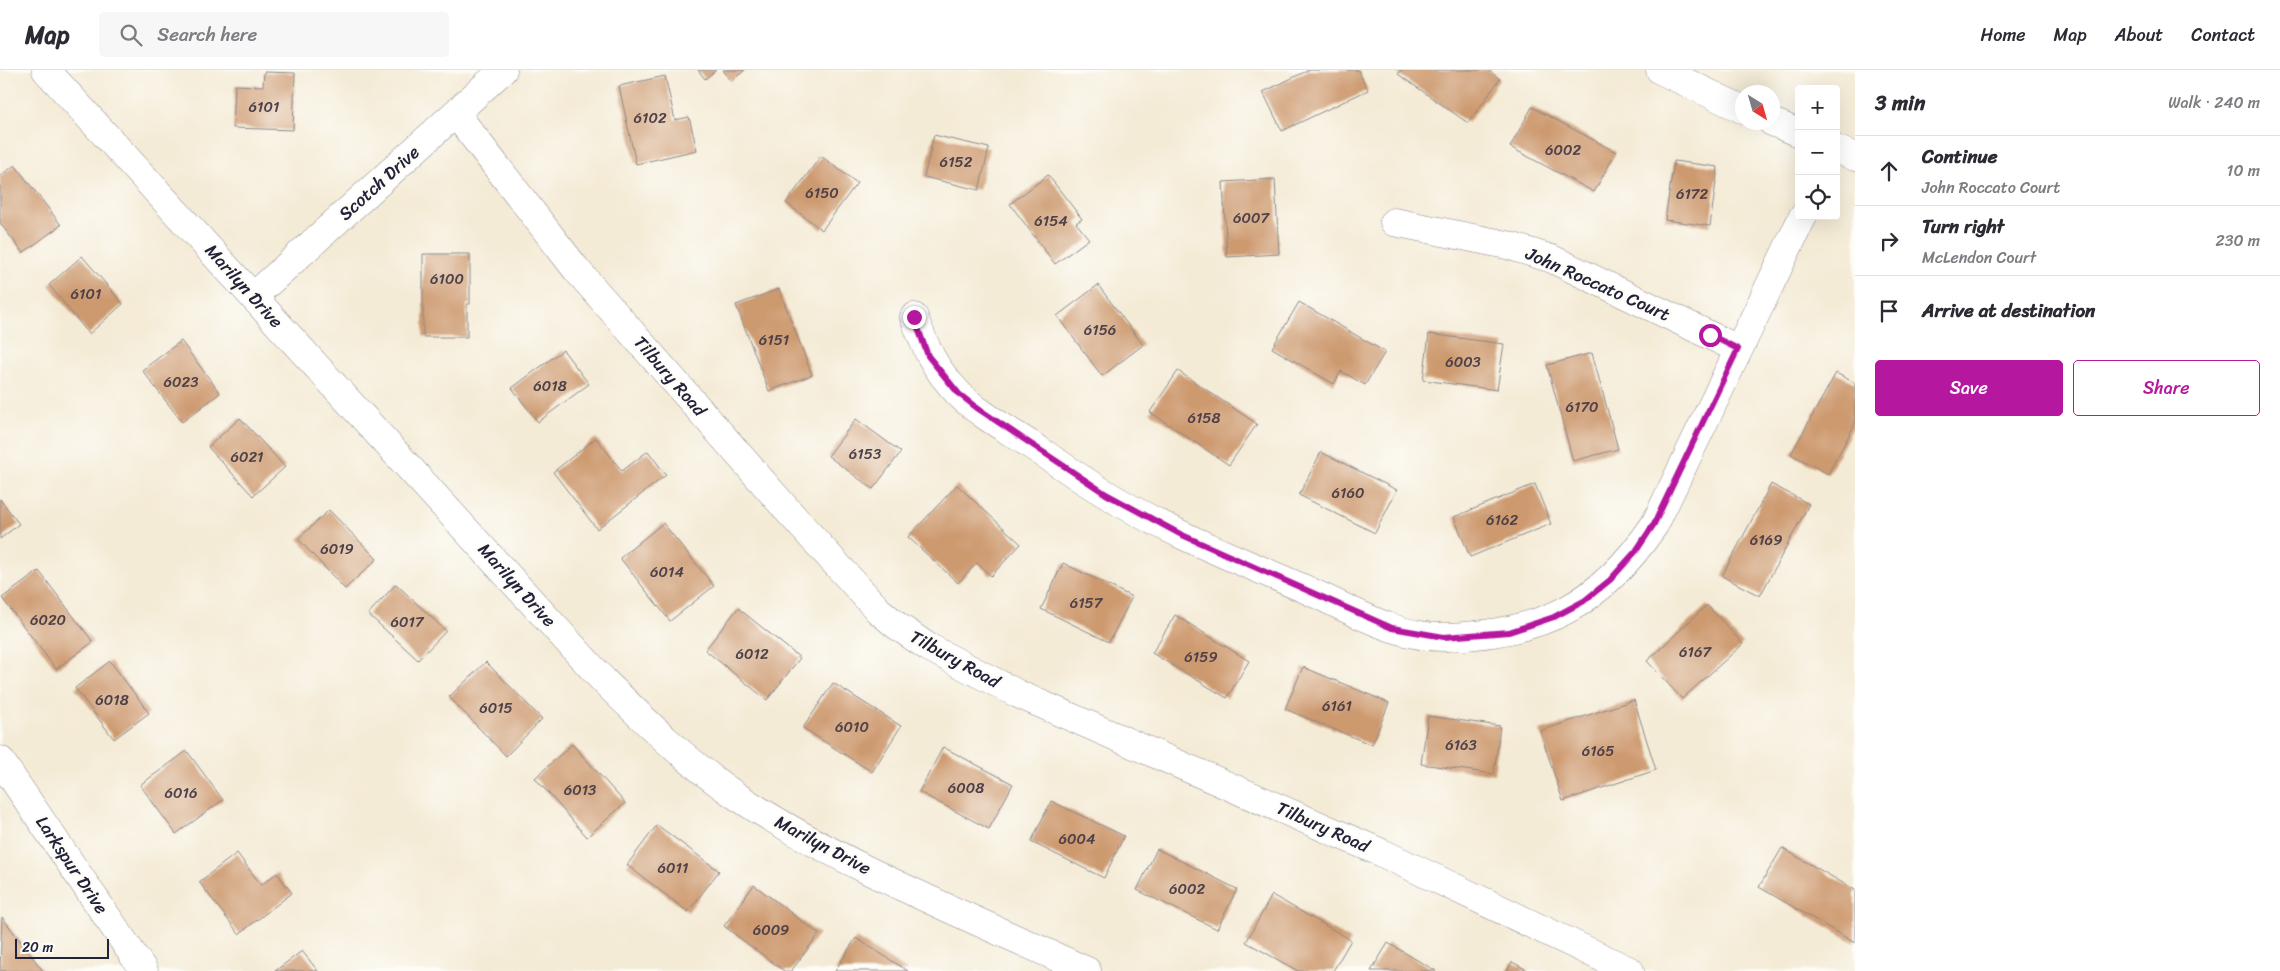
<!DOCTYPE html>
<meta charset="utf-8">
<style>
:root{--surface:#fff;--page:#f7f7f7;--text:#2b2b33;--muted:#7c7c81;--line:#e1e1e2;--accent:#b5179e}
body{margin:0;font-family:Sriracha,sans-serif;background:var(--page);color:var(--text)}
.controls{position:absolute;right:15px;top:15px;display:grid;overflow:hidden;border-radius:5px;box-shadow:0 5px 20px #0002}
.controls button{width:45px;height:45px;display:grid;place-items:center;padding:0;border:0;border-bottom:1px solid var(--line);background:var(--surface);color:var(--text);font:25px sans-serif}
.compass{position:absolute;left:1735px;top:15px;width:45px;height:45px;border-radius:50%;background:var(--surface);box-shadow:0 5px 20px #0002;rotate:143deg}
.scale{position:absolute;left:15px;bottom:12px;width:94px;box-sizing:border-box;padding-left:5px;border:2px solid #22223b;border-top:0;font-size:14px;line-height:18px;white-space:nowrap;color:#22223b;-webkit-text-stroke:4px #fdfcf7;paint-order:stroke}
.stop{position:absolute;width:15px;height:15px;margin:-11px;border:4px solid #b5179e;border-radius:50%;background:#fff}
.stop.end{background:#b5179e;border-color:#fff;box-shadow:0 1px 5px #0008}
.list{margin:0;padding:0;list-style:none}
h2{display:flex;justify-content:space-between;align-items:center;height:65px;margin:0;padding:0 20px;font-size:21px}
h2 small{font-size:16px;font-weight:400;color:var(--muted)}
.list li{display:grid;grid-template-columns:32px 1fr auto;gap:15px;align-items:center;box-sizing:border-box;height:70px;padding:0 20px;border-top:1px solid var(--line)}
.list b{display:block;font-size:19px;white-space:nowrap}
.list p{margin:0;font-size:16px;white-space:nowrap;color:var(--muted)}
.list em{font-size:16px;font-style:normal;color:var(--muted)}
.actions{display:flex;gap:10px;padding:15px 20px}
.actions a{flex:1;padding:11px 0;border:1px solid var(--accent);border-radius:5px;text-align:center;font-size:18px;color:var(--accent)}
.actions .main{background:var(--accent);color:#fff}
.icon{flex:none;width:28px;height:28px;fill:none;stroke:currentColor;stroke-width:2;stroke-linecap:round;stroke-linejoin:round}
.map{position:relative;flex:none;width:1855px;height:901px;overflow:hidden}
header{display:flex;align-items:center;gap:30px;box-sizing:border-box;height:70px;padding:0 25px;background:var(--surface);border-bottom:1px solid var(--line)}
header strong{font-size:24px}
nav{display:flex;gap:28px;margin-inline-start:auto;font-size:18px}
.search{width:350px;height:45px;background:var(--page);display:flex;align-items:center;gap:12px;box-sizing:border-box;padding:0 18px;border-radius:5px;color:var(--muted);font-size:19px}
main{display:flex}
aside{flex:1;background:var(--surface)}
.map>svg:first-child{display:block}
.building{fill:#cd9a6f}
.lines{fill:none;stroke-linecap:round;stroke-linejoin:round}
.minor-casing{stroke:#8b8688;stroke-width:29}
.minor{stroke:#fff;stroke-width:28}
.route{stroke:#b5179e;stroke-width:6}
.labels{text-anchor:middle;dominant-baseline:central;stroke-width:5;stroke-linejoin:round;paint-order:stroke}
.number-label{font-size:15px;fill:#4d4048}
.street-label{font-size:18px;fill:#22223b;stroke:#fdfcf7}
</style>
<header>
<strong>Map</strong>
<div class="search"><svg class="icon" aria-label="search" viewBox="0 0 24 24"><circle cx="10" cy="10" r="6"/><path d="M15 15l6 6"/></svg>Search here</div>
<nav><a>Home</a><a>Map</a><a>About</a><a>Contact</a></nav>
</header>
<main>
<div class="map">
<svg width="1855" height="901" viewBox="0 0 1855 901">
<rect width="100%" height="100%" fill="#fdfcf7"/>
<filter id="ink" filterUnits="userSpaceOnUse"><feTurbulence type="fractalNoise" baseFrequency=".02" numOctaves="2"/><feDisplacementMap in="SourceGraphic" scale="10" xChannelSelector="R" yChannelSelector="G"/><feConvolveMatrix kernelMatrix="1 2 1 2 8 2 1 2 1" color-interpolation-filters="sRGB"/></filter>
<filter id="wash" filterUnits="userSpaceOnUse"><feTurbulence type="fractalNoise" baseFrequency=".0096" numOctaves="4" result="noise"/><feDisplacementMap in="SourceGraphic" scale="20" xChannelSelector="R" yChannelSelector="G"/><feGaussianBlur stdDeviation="1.12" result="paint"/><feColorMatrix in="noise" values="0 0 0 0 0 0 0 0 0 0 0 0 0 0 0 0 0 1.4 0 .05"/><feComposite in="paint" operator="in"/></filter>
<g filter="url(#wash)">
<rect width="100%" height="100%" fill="#f4ebd6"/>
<g id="blocks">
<path class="building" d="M698,0H716L705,9Z
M723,0H745L731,11Z
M1309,0H1358L1368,20L1282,61L1263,22Z
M1401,0H1488L1500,9L1468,53L1398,4Z
M264,2L295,3L293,60L233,58L235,15L263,16Z
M665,6L675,50L689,47L697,80L636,94L619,16Z
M1532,37L1616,82L1594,122L1510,77Z
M934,65L989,78L979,120L924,107Z
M821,86L857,113L822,160L786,133Z
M1674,91L1718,97L1710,156L1665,150Z
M15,95L61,155L23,183L0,153V106Z
M1048,105L1082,149L1076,153L1089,169L1055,194L1010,134Z
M1275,109L1279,184L1227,187L1223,112Z
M423,184H470V234H467V267H423Z
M82,186L123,234L89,264L49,215Z
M1098,215L1143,275L1102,306L1057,246Z
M779,219L812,305L769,321L736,235Z
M1299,232L1385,282L1365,315L1341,301L1334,314L1272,278Z
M1429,264L1504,274L1497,320L1423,310Z
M181,271L220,323L182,352L142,300Z
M563,280L589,314L538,352L512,318Z
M1592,283L1618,379L1573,391L1547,295Z
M1178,301L1257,354L1229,395L1150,342Z
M1836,303L1855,313V354L1828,404L1791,384Z
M240,348L285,397L253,426L208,377Z
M856,349L901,382L873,419L828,386Z
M596,368L622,401L648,381L666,405L597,459L553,402Z
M1321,382L1397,420L1375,463L1299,425Z
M1535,414L1551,454L1470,487L1454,447Z
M1771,414L1809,434L1760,526L1722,506Z
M957,415L1021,474L991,506L977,493L958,513L908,467Z
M0,429L19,454L0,469Z
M329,440L377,489L345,519L298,469Z
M663,453L714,516L670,551L620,488Z
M1063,493L1132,527L1109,572L1041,539Z
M39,501L93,572L56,599L2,528Z
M396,514L446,561L418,590L368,544Z
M1707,535L1743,574L1682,629L1647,591Z
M738,538L800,588L767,630L705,580Z
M1175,545L1249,591L1227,628L1152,583Z
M110,591L149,643L114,669L75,618Z
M486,592L542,649L506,686L449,627Z
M1303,597L1389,633L1372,675L1285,639Z
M833,613L901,656L872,702L803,658Z
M1634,630L1656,700L1563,731L1540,661Z
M1428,646L1500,656L1494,704L1421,694Z
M572,674L625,733L587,767L535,708Z
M943,677L1013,714L989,759L919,722Z
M187,681L223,730L176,764L140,715Z
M1051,731L1124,766L1104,808L1031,772Z
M657,755L719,801L688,842L627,795Z
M1782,778L1855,820V873L1759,817Z
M1157,779L1237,819L1217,859L1137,820Z
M237,783L261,815L277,803L292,823L239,864L199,812Z
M754,815L819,864L791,901H784L724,856Z
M1272,825L1351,870L1333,901H1298L1246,872Z
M2,847L43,901H0Z
M856,868L908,901H835Z
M1388,873L1436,901H1371Z
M302,881L318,901H275Z
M1512,892L1529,901H1507Z"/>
</g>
</g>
<g filter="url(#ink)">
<use href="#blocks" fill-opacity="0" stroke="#8b8688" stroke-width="1"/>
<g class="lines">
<g class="minor-casing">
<path id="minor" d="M46,0L604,611C645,651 687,692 735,725C844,797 968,846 1087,901
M1660,0L1742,39
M456,44L576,199L789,442L878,540L896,555L928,577L1018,624L1382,783L1630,901
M1772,52L1799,63
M1836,79L1855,87
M1394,152L1507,175L1552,189L1738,279
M254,226L503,0
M914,247C926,279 934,298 958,323C978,344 1007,359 1031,375C1056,391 1080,409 1106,424C1169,463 1239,490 1307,520C1350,539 1398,569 1446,567C1544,564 1600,535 1655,454L1803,146
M0,690L144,901"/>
</g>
<use href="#minor" class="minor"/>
</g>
</g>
<g class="lines" filter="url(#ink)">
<path class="route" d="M914,247L928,286L959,324L977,338L1106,424L1180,464L1392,558L1444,567L1509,562L1554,547L1584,531L1610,510L1636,481L1654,454L1738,279L1710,265"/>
</g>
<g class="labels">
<g class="number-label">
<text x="264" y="37">6101</text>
<text x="650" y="48">6102</text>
<text x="1563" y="80">6002</text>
<text x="956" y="92">6152</text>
<text x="822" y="123">6150</text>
<text x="1692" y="124">6172</text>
<text x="1251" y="148">6007</text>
<text x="1051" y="151">6154</text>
<text x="447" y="209">6100</text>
<text x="86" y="224">6101</text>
<text x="1100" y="260">6156</text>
<text x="774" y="270">6151</text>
<text x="1463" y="292">6003</text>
<text x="181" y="312">6023</text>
<text x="550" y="316">6018</text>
<text x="1582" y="337">6170</text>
<text x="1204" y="348">6158</text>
<text x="865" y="384">6153</text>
<text x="247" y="387">6021</text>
<text x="1348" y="423">6160</text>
<text x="1502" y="450">6162</text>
<text x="1766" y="470">6169</text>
<text x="337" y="479">6019</text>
<text x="667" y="502">6014</text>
<text x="1086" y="533">6157</text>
<text x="48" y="550">6020</text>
<text x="407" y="552">6017</text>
<text x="1695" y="582">6167</text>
<text x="752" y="584">6012</text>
<text x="1201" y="587">6159</text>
<text x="112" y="630">6018</text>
<text x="1337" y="636">6161</text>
<text x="496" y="638">6015</text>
<text x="852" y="657">6010</text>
<text x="1461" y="675">6163</text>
<text x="1598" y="681">6165</text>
<text x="966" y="718">6008</text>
<text x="580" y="720">6013</text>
<text x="181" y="723">6016</text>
<text x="1077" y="769">6004</text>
<text x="673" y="798">6011</text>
<text x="1187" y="819">6002</text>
<text x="771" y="860">6009</text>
</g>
<g class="street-label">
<text transform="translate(379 113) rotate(-42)">Scotch Drive</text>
<text transform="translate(1598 214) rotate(24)">John Roccato Court</text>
<text transform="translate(244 216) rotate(48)">Marilyn Drive</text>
<text transform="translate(670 306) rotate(49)">Tilbury Road</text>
<text transform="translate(517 515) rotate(48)">Marilyn Drive</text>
<text transform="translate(955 589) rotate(29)">Tilbury Road</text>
<text transform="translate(1323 757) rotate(24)">Tilbury Road</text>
<text transform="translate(823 775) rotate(28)">Marilyn Drive</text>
<text transform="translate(72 795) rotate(56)">Larkspur Drive</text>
</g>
</g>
</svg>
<div class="controls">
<button>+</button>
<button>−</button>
<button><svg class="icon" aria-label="locate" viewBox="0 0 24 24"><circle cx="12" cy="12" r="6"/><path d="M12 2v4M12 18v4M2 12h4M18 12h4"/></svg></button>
</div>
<svg class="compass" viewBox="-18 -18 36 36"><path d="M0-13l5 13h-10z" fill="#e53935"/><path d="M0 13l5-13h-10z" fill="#7c7c81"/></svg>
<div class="scale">20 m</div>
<div class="stop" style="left:1710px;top:265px"></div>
<div class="stop end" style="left:914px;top:247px"></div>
</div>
<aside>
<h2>3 min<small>Walk · 240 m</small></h2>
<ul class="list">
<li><svg class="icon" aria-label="ahead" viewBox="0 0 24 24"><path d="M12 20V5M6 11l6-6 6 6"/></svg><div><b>Continue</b><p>John Roccato Court</p></div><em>10 m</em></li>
<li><svg class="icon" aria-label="right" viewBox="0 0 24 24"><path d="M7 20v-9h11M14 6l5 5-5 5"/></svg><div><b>Turn right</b><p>McLendon Court</p></div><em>230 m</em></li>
<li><svg class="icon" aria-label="arrive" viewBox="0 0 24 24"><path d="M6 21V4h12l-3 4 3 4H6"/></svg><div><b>Arrive at destination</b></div></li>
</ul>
<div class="actions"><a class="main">Save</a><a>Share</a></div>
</aside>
</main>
